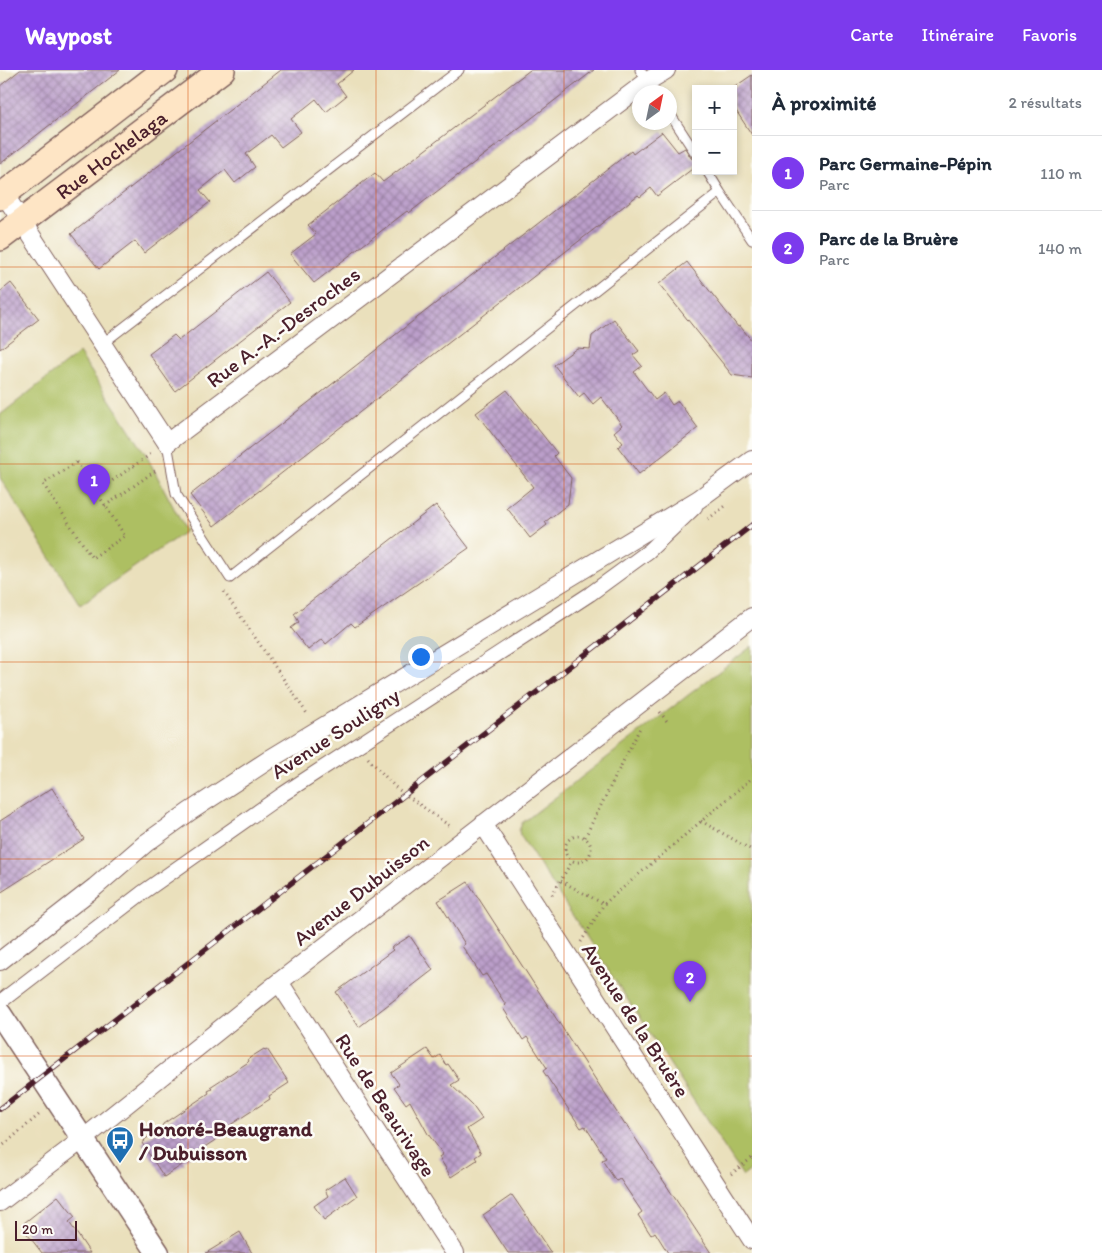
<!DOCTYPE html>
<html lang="fr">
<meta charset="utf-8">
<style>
:root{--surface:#fff;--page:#f6f6f7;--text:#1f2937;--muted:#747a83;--line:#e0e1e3;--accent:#7c3aed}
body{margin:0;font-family:Itim,sans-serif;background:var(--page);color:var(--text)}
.controls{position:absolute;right:15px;top:15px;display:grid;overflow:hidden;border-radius:0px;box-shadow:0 2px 8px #0003}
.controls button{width:45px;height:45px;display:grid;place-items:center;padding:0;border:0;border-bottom:1px solid var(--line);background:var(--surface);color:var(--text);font:25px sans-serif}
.compass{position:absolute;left:632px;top:15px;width:45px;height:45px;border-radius:50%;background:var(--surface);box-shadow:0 2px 8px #0003;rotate:33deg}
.scale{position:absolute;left:15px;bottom:12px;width:62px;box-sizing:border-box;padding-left:5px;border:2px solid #4a1f2b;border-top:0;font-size:14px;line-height:18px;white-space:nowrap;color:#4a1f2b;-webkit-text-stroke:4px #fdfcf7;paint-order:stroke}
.you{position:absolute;left:420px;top:586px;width:18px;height:18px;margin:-12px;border:4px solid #fff;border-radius:50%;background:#1a73e8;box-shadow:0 0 0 8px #1a73e833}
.badge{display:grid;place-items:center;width:32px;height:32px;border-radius:50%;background:var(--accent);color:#fff;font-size:16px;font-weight:700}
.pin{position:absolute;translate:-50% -41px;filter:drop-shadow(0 1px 2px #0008)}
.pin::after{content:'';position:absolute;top:26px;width:18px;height:15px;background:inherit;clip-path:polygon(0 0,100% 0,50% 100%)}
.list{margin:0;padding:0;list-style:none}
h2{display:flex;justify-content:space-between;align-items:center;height:65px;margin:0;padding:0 20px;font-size:21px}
h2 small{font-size:16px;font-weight:400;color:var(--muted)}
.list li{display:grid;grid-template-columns:32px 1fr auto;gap:15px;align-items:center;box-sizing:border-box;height:75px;padding:0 20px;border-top:1px solid var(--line)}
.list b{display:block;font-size:19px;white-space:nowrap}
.list p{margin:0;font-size:16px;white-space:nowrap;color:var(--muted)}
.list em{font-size:16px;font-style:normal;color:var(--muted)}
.map{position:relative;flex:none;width:752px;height:1183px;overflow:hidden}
header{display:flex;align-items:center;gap:30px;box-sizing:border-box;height:70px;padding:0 25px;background:var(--accent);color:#fff}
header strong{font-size:24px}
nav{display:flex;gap:28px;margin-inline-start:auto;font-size:18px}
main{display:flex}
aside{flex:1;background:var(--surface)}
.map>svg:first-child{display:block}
.green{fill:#adbf62;stroke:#7c6f46}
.building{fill:url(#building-cross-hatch)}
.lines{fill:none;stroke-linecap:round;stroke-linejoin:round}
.service-casing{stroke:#82635e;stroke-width:11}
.pedestrian-casing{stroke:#82635e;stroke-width:16}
.minor-casing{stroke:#82635e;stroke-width:20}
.tertiary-casing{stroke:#82635e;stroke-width:25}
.secondary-casing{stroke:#82635e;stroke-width:28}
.path{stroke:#82635e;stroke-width:3;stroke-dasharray:1 4;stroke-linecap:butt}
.service{stroke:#fff;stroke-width:9}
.pedestrian{stroke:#fff;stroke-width:14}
.minor{stroke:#fff;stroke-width:18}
.tertiary{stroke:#fff;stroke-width:22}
.secondary{stroke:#fee5c5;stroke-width:25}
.rail-casing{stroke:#4a1f2b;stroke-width:5.5}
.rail{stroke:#fdfcf7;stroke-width:4;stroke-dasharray:11;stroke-linecap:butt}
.grid{fill:none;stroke:#d8530f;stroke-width:1;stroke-opacity:0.55}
.labels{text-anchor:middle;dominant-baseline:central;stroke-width:5;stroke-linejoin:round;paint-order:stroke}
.street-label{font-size:21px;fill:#4a1f2b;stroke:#fdfcf7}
.poi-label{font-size:21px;font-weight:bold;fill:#4a1f2b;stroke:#fdfcf7;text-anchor:start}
</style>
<header>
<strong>Waypost</strong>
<nav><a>Carte</a><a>Itinéraire</a><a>Favoris</a></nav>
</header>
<main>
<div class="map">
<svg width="752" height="1183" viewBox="0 0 752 1183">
<defs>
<pattern id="building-cross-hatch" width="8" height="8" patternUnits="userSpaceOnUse" patternTransform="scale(1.25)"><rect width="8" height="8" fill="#bb9fca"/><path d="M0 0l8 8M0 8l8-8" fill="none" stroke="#9a81a4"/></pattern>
</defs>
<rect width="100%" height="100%" fill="#fdfcf7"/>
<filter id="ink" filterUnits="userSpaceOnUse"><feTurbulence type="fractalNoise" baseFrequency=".02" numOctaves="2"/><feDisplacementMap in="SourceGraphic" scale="10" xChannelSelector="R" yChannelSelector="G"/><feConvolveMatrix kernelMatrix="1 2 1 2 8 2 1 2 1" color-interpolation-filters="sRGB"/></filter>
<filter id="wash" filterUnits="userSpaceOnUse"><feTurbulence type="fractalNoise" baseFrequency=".0096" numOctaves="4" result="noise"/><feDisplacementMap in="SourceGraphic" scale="20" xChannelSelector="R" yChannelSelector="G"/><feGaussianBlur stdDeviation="1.12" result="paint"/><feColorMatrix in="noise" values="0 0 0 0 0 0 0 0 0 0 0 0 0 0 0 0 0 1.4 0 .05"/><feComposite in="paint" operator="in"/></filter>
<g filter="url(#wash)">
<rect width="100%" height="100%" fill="#eae0bc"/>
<path class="green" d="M79,283L145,383L186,461L80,535L0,408V345Z
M752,576V1099L743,1106L520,765L519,761L522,753Z"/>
<g id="blocks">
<path class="building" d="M20,0H120L0,94V16Z
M281,0H354L337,14L346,26L326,42L316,29L291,49L301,62L281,77L271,65L246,84L255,97L235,113L225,100L200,120L210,132L189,148L144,183L135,171L99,199L71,164Z
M530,0H594L409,143L407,141L314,213L290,184L316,164L308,155L375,103L383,112Z
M752,5V65L733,36V18Z
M662,62L678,82L685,78L691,88L696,90V96L657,126L651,118L640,127L638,125L214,456L190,425L631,81L633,84Z
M687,192L738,257L740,256L752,271V308L732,305L659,214Z
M266,202L290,232L175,321L149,284L174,265L179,270Z
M11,213L39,249L0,279V222Z
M614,249L639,281L633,285L642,296L634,302L655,330L664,323L672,335L678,331L698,358L639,404L618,377L623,373L614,362L622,355L601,327L593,334L584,323L579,327L554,295L577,278L590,279L592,266Z
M507,320L557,383L554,386L571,408L568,434L545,452L547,455L530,468L507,438L533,417L476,343Z
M436,435L469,478L355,557L351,553L326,574L322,569L308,580L291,558L299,552L294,544Z
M52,718L84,769L0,823V751Z
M468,812L625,1055L626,1054L711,1183H668L655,1162L651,1165L638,1145L642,1142L620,1109L616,1111L602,1090L606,1088L585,1056L581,1058L543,1001L547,998L527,967L523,970L503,938L506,935L486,904L482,906L462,876L465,874L438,831Z
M410,866L433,900L359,957L336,922L393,880L391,878Z
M264,979L265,980L267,979L289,1013L269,1026L270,1029L221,1061L223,1065L183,1091L185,1093L164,1107L142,1073L145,1071L144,1070L162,1058L163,1054L209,1023L208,1021L212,1019L210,1017L247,993L249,991L248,989Z
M427,979L434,989L440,985L446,995L448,994L459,1010L451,1015L472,1035L482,1049L467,1059L481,1083L475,1087L477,1090L451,1107L439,1087L443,1084L428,1064L410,1031L406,1034L394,1017L399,1014L391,1003Z
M345,1107L357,1126L324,1150L314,1136L328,1126L325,1120Z
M512,1125L525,1144L551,1183H508L483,1145Z
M58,1126L75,1147L69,1152L90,1183H42L25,1161L28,1159L24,1153Z
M240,1162L252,1183H206Z"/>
</g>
</g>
<g filter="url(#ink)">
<use href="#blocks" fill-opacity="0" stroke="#82635e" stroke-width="1"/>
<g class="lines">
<g class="service-casing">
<path id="service" d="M640,0L655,22
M670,44L696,84
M720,122L752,170
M102,274L459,0
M167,373L176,424L230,508L720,122L707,101"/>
</g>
<g class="pedestrian-casing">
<path id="pedestrian" d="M0,932L142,823L283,724L590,524L649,481L695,437"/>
</g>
<g class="minor-casing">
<path id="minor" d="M4,124L167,373L648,11L666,0
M483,754L752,1170
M0,891L95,817L146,773L189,742L270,689L699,429L752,390
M279,912L455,1183
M0,1132L83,1069L279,912L752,547"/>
</g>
<g class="tertiary-casing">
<path id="tertiary" d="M0,944L158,1183"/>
</g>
<g class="secondary-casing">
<g id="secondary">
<path d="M0,127L165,0"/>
<path id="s1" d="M0,168L222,0"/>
</g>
</g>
<path class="path" d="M77,392L125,466L92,488L43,414Z
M96,422L151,384
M105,436L158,399
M708,449L727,435
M224,522L308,645
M660,642L669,654
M368,688L395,717L451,757
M701,751L752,780
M565 779a13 13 0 1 1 26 0a13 13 0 1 1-26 0Z
M585,767L640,658
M561,811L604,834
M552,825L572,791
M581,872L604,834L752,708
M0,1078L41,1043
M731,1104L752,1088"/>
<use href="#service" class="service"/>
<use href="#pedestrian" class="pedestrian"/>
<use href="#minor" class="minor"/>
<use href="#tertiary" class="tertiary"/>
<use href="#secondary" class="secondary"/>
<g class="rail-casing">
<path id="rail" d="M0,1039L752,455"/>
</g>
<use href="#rail" class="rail"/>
</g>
</g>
<path class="grid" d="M188,0V1183M376,0V1183M564,0V1183M0,197H752M0,394H752M0,592H752M0,789H752M0,986H752"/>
<defs>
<g id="bus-pin" transform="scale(1.4375)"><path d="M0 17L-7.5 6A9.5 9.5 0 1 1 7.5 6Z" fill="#1f6fb2" stroke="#fdfcf7"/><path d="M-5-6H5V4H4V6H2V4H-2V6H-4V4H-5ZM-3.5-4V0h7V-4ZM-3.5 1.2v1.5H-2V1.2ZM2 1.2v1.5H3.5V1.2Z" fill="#fff"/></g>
</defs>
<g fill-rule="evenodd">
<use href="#bus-pin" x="120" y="1070"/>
</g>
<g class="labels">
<g class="street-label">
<text stroke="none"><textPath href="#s1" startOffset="139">Rue Hochelaga</textPath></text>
<text transform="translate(283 257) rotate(-37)">Rue A.-A.-Desroches</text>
<text transform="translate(335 663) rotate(-33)">Avenue Souligny</text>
<text transform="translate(361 820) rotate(-38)">Avenue Dubuisson</text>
<text transform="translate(636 950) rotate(57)">Avenue de la Bruère</text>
<text transform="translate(386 1035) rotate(57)">Rue de Beaurivage</text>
</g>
<g class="poi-label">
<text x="139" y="1058">Honoré-Beaugrand<tspan x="139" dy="24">/ Dubuisson</tspan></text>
</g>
</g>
</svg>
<div class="controls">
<button>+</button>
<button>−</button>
</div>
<svg class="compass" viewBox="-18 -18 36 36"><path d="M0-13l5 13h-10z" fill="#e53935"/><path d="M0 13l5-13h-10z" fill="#747a83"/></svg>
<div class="scale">20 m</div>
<div class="you"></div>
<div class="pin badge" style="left:94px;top:435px">1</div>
<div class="pin badge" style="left:690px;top:932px">2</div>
</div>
<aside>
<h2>À proximité<small>2 résultats</small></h2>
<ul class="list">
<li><span class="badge">1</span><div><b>Parc Germaine-Pépin</b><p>Parc</p></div><em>110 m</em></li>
<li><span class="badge">2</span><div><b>Parc de la Bruère</b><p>Parc</p></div><em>140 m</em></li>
</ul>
</aside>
</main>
